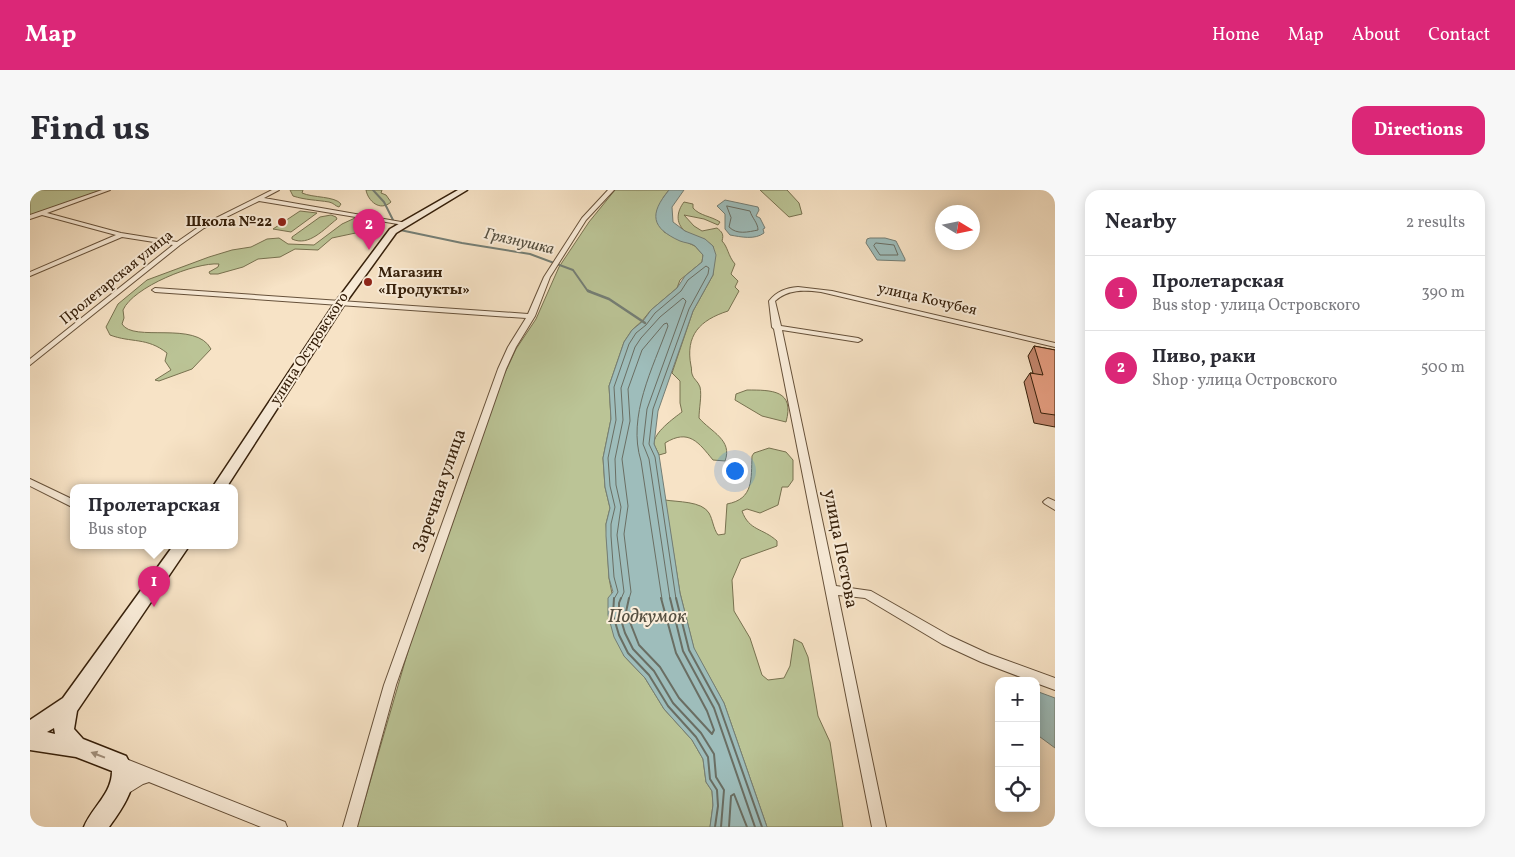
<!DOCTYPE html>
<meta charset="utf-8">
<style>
:root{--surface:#fff;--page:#f7f7f7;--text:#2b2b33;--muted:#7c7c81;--line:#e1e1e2;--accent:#db2777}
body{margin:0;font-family:Vollkorn,serif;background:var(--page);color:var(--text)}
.controls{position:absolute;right:15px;bottom:15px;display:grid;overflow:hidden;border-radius:10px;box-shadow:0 2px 12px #0003}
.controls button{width:45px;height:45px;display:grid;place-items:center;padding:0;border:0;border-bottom:1px solid var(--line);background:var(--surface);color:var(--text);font:25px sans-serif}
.compass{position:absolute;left:905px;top:15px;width:45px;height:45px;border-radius:50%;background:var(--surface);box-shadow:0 2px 12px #0003;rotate:100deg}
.you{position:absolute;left:704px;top:280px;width:18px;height:18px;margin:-12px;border:4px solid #fff;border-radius:50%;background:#1a73e8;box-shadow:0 0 0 8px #1a73e833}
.badge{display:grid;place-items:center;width:32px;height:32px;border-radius:50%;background:var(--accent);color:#fff;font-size:16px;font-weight:700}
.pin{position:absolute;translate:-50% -41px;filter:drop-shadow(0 1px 2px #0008)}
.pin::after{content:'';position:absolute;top:26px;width:18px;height:15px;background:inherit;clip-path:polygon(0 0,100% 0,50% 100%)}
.popup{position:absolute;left:40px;top:294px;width:168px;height:65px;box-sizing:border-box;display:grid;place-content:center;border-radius:10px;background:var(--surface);filter:drop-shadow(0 1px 4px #0005);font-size:16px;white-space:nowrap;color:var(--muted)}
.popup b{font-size:19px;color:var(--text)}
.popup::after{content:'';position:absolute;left:50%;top:100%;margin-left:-10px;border:10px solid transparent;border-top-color:var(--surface)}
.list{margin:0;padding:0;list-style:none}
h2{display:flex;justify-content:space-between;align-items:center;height:65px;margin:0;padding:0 20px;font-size:21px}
h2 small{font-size:16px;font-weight:400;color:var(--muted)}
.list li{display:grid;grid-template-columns:32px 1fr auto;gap:15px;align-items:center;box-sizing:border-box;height:75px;padding:0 20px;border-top:1px solid var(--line)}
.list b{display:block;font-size:19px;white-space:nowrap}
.list p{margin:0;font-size:16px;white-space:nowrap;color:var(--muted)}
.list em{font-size:16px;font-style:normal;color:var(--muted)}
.icon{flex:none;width:28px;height:28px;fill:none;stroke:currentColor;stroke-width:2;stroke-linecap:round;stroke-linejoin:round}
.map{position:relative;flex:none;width:1025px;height:637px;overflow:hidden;border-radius:15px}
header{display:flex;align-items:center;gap:30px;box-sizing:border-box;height:70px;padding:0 25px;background:var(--accent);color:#fff}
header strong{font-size:24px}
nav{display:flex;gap:28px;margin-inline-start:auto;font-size:18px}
.intro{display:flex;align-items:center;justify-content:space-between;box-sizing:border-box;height:120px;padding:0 30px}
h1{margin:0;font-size:35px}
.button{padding:12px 22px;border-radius:15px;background:var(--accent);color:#fff;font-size:18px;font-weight:700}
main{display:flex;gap:30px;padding:0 30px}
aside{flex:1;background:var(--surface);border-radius:15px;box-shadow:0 2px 12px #0003}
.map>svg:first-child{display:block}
.green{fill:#bbc496;stroke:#787250}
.water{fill:#9ebdbb;stroke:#747e75}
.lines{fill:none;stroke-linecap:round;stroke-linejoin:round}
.shore-far1{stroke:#6a6e63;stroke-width:1}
.shore{stroke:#6a6e63;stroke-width:2}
.stream-far1{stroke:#747e75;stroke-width:2}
.stream{stroke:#747e75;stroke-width:2.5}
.street-casing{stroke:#66513a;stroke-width:2}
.secondary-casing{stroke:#36200b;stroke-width:3}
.street{fill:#faedda;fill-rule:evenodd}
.secondary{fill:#faedda;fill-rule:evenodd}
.wall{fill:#c5886f;stroke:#36200b}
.building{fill:#e59e81;stroke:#36200b}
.oneway{fill:#a2917d}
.poi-dot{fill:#8f2418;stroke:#faedda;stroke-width:2}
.labels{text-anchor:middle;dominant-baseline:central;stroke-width:4;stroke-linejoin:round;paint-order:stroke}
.far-poi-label{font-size:15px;font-weight:bold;fill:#36200b;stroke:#faedda;text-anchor:end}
.far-street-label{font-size:15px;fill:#36200b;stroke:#faedda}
.far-water-label{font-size:16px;font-style:italic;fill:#554f40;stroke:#faedda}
.street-label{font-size:18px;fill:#36200b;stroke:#faedda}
.water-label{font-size:19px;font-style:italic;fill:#554f40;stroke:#faedda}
</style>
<header>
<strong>Map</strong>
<nav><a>Home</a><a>Map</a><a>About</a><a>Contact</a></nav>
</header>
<div class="intro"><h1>Find us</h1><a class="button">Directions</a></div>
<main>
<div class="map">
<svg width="1025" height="637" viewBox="0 0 1025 637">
<rect width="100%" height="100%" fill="#f7e3c6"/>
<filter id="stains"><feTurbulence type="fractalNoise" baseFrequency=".004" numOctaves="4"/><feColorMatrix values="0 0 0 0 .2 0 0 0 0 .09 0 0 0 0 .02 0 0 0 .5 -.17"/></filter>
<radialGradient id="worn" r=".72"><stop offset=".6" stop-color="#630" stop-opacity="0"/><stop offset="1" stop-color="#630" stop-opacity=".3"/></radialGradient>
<path class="green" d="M0,0H72L0,25Z
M260,0H273L272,3C283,8 305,6 311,14L309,17C305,16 304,13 299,12C287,10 275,10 263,6Z
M336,0H352L351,3L356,5L361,12C350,22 338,11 336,0Z
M585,0H639L633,8L634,42L665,56L673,65L672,72L650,90L647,98L621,120L612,131L602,140L594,152L579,196L581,229L573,268L575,297L580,318L576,334L579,388L594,466L615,488L634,519L662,550L673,569L676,592L682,601L683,615L680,637H327L383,444L437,292L468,198L486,159L506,129L529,77L559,32Z
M730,0H757L769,13L772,24L759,27Z
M654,12L663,14V18C670,26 681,26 690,32L688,35L674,29L654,25L664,36L672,41L687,38C692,42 694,44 692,51C698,57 698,66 705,74L701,84L708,91L705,97L709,101L698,121C670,130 655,145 661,176C662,179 661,181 662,184C663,189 668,191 670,197C672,206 669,218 669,228C681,242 703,250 695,271L683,270C669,253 659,238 635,253L636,263L629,265C628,262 625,257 624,254C623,243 644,228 652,222L650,213V191L642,183L663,121L683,85V56C674,48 662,47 655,41C645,33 647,21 654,12Z
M270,21L287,23L261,42L243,39Z
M301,25L306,27L307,29C294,39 279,57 262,49V47L290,27Z
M325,28L328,30L327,33L337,38L335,41L302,48L288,60L265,59L250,67L228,69L213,77L188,84H180L179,82L188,77L189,74C165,72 103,97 93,120L94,128L92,134C103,153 166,130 181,159L162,179L129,191L125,190L141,180L135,171L137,163C117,147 101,153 80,145L76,137L88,114L117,90L179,67L202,60L221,57L237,49L249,48L258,54L284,55L312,34Z
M717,200C742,200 765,200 756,232L732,226L705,210L706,204Z
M739,258L756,262L763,270V290L758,297H752L748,315L730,323L717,319L712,321C719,341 733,338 747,351V356L711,369L702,390L704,421L720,448L732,485L738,490L754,488L760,476L764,449L772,453L778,467L788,526L800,552L813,637H737L694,513L664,459L650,403L635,310C647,312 672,311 679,323C683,330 683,338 688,345L695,344L697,314C724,309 721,289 722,266L724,263Z"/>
<path class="water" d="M639,0H654L642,17L643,32L655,41L675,49L683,56L686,65L683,85L663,121L628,221L624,254L629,265L650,403L664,458L694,513L737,637H680L683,615L682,601L676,592L673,569L662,550L634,519L615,488L594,466L584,447L578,425V408L583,402L579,388L576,346V334L580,318L575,297L573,268L581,229L579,196L594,152L602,140L613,131L621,120L647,98L655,86L672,72L673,65C670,62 668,59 665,56C661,53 655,53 650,51C621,38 619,24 639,0Z
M695,10L728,17L729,20L726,26L730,28L735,38L733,39L734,43C725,50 711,47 700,45L695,39V24L687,16Z
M840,48H855L866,51L875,69V71L847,70L836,53L837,49Z
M1006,501L1025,508V558L1006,544Z"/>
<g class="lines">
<path class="shore-far1" d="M697,16L720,21C722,28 728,33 728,40C718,42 707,45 699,37L701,28Z
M846,53L864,55L868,65H850L844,56Z
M584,409L588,402L584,387L581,346V334L585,317L580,296L578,268L586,230L584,197L599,154L606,143L616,135L625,123L651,101L658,90L676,76L679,78L678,84L659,119L623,219L619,254L625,267L646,409
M591,409L594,402L587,345L591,317L586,295L585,269L593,230L591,198L605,157L611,148L630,127L653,108L656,111L617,219L613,254L619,269L640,409
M599,409L601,402L594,344L598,316L592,269L600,231L598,199L612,160L634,134L637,133L638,136C623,178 597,226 611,271L632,409"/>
<path class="shore" d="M584,408L583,425L589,445L598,463L619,485L638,516L666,547L678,567L680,589L687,600L688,616L685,637
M591,408L589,413V423L595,443L603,459L624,481L643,513L671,543L684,564L686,587L694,600L691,637
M599,408L596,422L609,455L630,477L649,508L682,544L684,540L677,521L646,463L631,408
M640,408L653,461L684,518L725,637
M646,408L659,460L689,515L732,637
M699,637L701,606L704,604L717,637"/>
<path class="stream-far1" d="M343,0L354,12L365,34L370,40L432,53L500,64L543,80L557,100L561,102"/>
<path class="stream" d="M558,101L579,109L615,133"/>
<g class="street-casing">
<path id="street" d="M72,0H80L17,23L91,43L147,52L170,36L242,0H249L234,8L377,33L374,35L229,11L174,38L150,55L0,175V169L143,55L92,47L0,86V82L86,45L12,25L0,29V25Z
M578,0H584L556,30L520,87L505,126L486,157L476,179L366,495L327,637H313L354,495L468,179L478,157L496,128L125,102L122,100L125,98L498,124L514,87L552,28Z
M768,97L802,101L1025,153V157L791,102C774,100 758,99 745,111L751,136L828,148L832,150L828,152L752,140L806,396L841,401L920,446L959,464L1025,488V500L1006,493V491H1001L951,472L912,454L835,408L808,405L856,637H842L744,139L742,137L739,111C747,101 756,98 768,97Z
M0,289L44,310V318L0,296Z
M1018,308L1025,311V320L1015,314L1013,312L1015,310Z
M91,567L255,632L257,637H231L119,592L113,594L92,607L87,605L85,600L87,595L101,585L86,579L84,574L86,569Z"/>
</g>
<g class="secondary-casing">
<path id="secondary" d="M428,0H437L366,43L314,115L196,298H182L304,114L360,39Z
M143,356H159L47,521L44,539L53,549L96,566C98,570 101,575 102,580C107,599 89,623 79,637H54C62,617 82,604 82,581L46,567L0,560V530L33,508ZM24,538L25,544L17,542Z"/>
</g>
<use href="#street" class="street"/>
<use href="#secondary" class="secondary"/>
</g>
<path class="wall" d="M1004,156L1025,160V237L1004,233L994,192L1000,183H1003L998,166Z"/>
<path class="building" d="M1004,156L1025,160V225L1011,223L1000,183L1013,185Z"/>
<defs><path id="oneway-solid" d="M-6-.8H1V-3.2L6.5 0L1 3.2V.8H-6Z" transform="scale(1.25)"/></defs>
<use class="oneway" href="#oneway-solid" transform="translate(68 565) rotate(-159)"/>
<g class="poi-dot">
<circle cx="252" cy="32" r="5"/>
<circle cx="338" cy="92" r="5"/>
</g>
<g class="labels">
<g class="far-poi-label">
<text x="242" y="32">Школа №22</text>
<text x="348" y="83" text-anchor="start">Магазин<tspan x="348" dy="17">«Продукты»</tspan></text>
</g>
<g class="far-street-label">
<text transform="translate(87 88) rotate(-39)">Пролетарская улица</text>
<text transform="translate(897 110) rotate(13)">улица Кочубея</text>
<text transform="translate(280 159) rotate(-57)">улица Островского</text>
</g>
<g class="far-water-label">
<text transform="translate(489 52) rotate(13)">Грязнушка</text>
</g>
<g class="street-label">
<text transform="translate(410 301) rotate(-71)">Заречная улица</text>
<text transform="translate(810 359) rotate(79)">улица Пестова</text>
</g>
<g class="water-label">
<text x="617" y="427">Подкумок</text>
</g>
</g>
<rect width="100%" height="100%" filter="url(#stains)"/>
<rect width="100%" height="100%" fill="url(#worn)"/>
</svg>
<div class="controls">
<button>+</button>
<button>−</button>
<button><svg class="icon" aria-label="locate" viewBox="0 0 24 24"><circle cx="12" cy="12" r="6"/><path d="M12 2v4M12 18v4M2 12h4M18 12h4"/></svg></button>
</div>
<svg class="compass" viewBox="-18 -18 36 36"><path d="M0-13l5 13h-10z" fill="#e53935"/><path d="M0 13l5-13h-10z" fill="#7c7c81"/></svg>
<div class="you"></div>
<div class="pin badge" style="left:124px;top:417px">1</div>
<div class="popup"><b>Пролетарская</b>Bus stop</div>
<div class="pin badge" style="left:339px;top:60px">2</div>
</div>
<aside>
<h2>Nearby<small>2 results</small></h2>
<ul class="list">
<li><span class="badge">1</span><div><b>Пролетарская</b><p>Bus stop · улица Островского</p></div><em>390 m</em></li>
<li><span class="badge">2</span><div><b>Пиво, раки</b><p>Shop · улица Островского</p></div><em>500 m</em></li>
</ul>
</aside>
</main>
